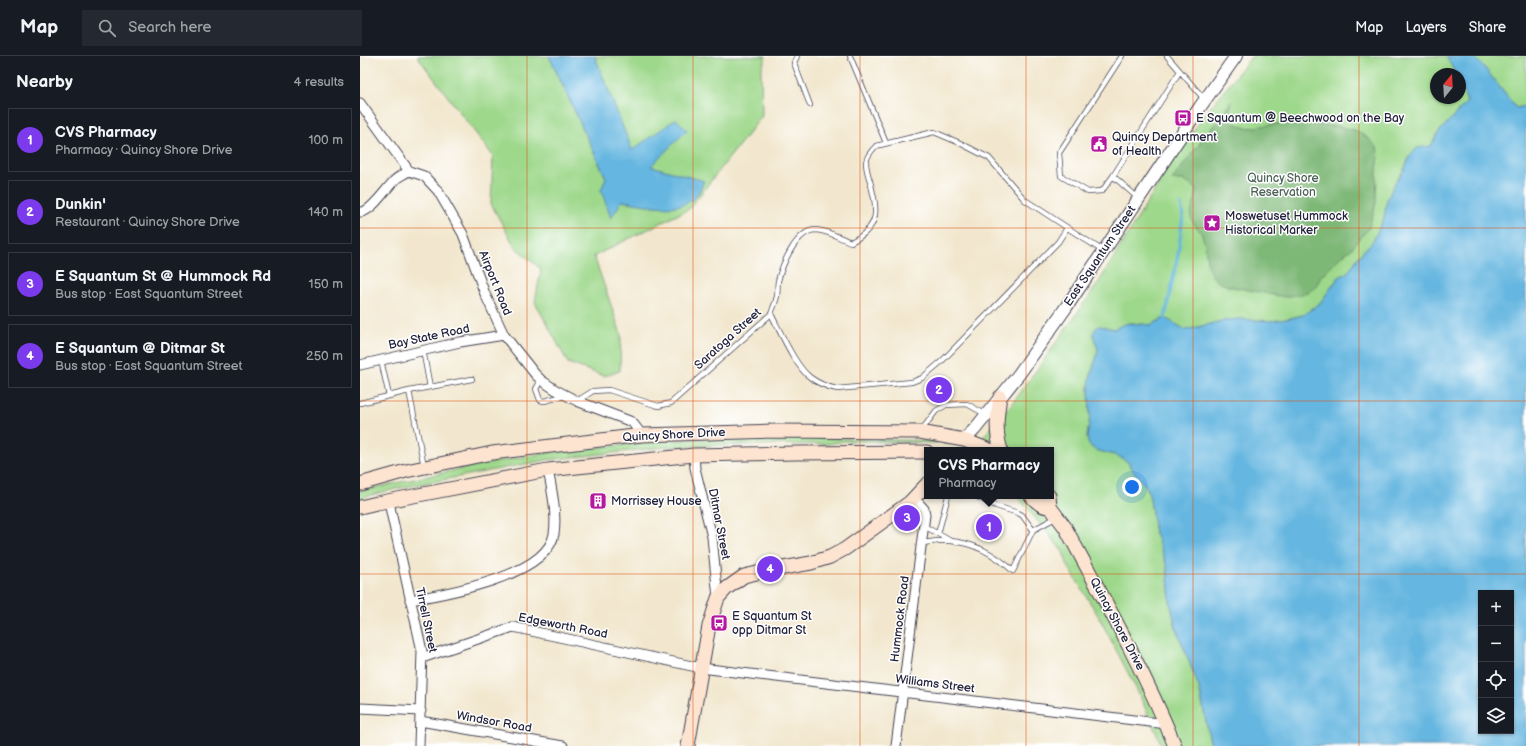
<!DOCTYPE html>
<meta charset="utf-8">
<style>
:root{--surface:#171b24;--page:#242831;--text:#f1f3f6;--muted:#9ea1a6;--line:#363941;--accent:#7c3aed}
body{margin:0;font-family:"Balsamiq Sans",sans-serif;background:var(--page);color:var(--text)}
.controls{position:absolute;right:12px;bottom:12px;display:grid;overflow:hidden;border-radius:0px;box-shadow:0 1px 3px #0004}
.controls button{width:36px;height:36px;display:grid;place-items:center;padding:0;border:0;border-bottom:1px solid var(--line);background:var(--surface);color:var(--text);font:20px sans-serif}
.compass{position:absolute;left:1070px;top:12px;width:36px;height:36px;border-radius:50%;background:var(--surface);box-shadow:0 1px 3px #0004;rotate:18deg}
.you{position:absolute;left:772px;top:431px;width:14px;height:14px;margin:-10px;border:3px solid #fff;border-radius:50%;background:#1a73e8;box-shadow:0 0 0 6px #1a73e833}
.badge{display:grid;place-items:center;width:26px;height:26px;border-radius:50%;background:var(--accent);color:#fff;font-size:13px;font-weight:700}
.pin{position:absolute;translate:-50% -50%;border:2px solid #fff;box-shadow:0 1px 4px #0006}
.popup{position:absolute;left:564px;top:391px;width:130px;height:52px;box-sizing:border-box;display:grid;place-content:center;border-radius:0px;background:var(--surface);filter:drop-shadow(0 1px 3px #0005);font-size:13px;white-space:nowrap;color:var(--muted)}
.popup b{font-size:15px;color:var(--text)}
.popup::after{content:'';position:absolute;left:50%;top:100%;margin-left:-8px;border:8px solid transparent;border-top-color:var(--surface)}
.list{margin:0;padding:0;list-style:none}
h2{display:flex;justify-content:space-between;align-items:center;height:52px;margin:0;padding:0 16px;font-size:17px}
h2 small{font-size:13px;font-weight:400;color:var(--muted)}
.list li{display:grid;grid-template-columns:26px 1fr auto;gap:12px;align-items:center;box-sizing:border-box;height:64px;margin:0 8px 8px;padding:0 8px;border:1px solid var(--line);border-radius:0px}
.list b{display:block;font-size:15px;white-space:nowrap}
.list p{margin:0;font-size:13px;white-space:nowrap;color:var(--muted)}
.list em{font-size:13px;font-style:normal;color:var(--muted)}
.icon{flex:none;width:22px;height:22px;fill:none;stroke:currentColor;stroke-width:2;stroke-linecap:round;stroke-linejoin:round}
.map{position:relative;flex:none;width:1166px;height:690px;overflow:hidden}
header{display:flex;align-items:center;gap:24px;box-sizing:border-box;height:56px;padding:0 20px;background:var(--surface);border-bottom:1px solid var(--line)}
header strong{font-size:19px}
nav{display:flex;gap:22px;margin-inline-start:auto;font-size:14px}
.search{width:280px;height:36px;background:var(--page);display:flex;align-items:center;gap:10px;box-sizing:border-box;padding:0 14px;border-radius:0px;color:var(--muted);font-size:15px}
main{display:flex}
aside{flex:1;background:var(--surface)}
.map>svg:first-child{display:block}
.green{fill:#9ed88b;stroke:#607d63}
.forest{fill:#7eb877;stroke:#506d59}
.water{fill:#65b6e0;stroke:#446c8e;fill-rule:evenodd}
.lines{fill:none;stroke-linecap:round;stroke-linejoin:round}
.stream{stroke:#65b6e0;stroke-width:3}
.service-casing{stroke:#414051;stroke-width:6}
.minor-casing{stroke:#414051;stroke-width:11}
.tertiary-casing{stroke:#414051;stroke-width:14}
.secondary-casing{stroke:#414051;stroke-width:15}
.service{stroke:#fff;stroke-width:4.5}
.minor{stroke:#fff;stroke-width:9}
.tertiary{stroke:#fff;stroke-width:12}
.secondary{stroke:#fde4d1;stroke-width:13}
.grid{fill:none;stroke:#de560e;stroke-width:1;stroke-opacity:0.55}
.labels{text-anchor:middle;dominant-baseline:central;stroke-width:3;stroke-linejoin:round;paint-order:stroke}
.poi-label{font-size:12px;fill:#22223b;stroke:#fff;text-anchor:start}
.park-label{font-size:12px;fill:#4d6257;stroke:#fff}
.street-label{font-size:12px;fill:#22223b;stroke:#fff}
</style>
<header>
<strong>Map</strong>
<div class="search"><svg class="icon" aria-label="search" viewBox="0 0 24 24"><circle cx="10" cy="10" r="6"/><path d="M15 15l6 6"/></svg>Search here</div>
<nav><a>Map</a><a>Layers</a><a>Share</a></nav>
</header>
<main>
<aside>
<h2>Nearby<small>4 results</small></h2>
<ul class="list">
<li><span class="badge">1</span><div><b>CVS Pharmacy</b><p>Pharmacy · Quincy Shore Drive</p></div><em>100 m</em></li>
<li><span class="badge">2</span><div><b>Dunkin'</b><p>Restaurant · Quincy Shore Drive</p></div><em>140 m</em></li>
<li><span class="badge">3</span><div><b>E Squantum St @ Hummock Rd</b><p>Bus stop · East Squantum Street</p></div><em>150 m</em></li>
<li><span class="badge">4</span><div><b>E Squantum @ Ditmar St</b><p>Bus stop · East Squantum Street</p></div><em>250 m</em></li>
</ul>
</aside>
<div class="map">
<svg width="1166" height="690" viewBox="0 0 1166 690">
<rect width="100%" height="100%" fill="#fff"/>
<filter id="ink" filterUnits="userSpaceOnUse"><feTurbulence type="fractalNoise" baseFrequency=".025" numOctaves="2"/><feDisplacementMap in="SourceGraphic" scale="8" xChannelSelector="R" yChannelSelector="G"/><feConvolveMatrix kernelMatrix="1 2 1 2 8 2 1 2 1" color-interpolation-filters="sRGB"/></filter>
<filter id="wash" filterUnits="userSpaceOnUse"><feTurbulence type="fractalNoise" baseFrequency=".012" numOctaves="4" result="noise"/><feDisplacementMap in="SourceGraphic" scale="16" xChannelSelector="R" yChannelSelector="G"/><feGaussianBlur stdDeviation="0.9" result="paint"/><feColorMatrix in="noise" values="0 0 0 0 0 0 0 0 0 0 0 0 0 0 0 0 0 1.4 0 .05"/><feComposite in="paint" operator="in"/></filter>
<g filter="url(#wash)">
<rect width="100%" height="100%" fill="#f2e7ce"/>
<path class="green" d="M57,0H189L246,122L262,145L305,151L290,110L327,74L272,94L235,1L236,0H406L401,15L402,60L329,153L234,200L261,278L260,315L244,320L208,307L175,246L181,213L155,191L131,148L133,100Z
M892,0H1086L1096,18H1076V42H1100V26L1107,46L1078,77L1071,90L1050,100L1044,114L1035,127L1027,144L1024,162L1013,185L999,200L989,215L978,222L960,247L953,252L943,259L927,263L911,265L879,263L862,265L826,274L805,262L790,269L771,267L762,269L755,273L739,270L735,286L738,293L736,303L730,322L729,333L730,359L727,382L729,389L740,395L758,400L768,406L776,419L787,431L790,443L795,477L807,510L810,545L816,572L839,631L851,690H802L779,638L740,563L708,510L703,496L657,440H691V394H612L658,340L737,229L815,101L846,57Z
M1113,0H1166V50L1156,52L1124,11Z
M441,381L577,385V387L485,385L468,388L373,389L307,391L187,404L40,432L0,442V435L118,409L186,397L307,384Z"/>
<path class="forest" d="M872,45L869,57L870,66L887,72L932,66L982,71L997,75L1009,83L1017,91L1019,101L1017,114L1016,147L1009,172L990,194L980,201L961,221L955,232L943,238L924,241L868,230C841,222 850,200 842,179C839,172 831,167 831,160C831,152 837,143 836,132L822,124H812Z"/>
<path class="water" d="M189,0H236L235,1L272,94L316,63L327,74L291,110L344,125C342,129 340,135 337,139C322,159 284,148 262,145L251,162L241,134L246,122Z
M1086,0H1113L1124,11L1156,52L1166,50V690H851L839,631L816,572L810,545L807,510L795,477L790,443L787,431L776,419L768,406L758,400L735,394L729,389L727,382L730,359L729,333L730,322L736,303L738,293L733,278L735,273L739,270L755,273L762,269L771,267L790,269L805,262L826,274L862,265L879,263L911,265L927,263L943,259L953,252L960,247L978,222L989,215L999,200L1013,185L1024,162L1027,144L1035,127L1044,114L1050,100L1057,92L1071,90L1078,77L1107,46L1100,26V18H1096ZM1121,537H1151V675H1121Z"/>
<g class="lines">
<path class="stream" d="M805,262L818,198L823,160L821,149"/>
</g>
</g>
<g filter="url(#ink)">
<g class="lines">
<g class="service-casing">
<path id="service" d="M437,0L434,7L450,49
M490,0L526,87
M762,0L699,97L701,120L728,136L742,135L753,120L820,15
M807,0L845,44
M753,120L778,142
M411,258C420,275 436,312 451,322C459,328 468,331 477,333L552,326L562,322L582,305L698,186L707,172
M63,294L70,331
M21,304L29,340
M181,324L176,333L180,344L184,345L204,340
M217,345L233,335L249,334L298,350L311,347L411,258C413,252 416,246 417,240C418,235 417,230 418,225C422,209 436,175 455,174C467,174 479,182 491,186C522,170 517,153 510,125C508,119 506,113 506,106C507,101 512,94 516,90L574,76L600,87L629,102L665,144L743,195
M0,347L49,335
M561,375L576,355L586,349L607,348L625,358
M64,410L49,335L112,323
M616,440L636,450L658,457L662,459L673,474
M564,470L589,484
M578,478L588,440
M562,487C571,486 581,484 590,485C615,487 635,498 653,515L673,474L697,461"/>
</g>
<g class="minor-casing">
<path id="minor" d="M0,47L49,115L64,120L78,135L103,178L125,238L144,279L175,318L181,324L196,334L217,345L272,366L282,379
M0,156C11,157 26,132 35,124C39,120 44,118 49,115
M0,309L100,286L144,279
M334,399L335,412L352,481L358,542
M29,444L31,456L62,595L59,690
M50,544C85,538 187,520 194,478C197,458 192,434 188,414
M62,602L153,571L341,612L807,668
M0,652L61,655
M60,665L203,690
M536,690L565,459L564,453L554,442"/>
</g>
<g class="tertiary-casing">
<path id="tertiary" d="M604,384L615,373L659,318L707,250L840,51L876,0"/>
</g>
<g class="secondary-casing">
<path id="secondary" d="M640,341C637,359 635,376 641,394
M0,428L46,415L132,397L282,379L415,375L560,376L604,384L630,394
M671,440C677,446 681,451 690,451
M689,440L690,451L705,471C744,543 784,614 815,690
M0,451L17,447L188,414L334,399L436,397L567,396
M328,690L349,570L358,542L367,532L384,520L401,516L451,507L470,501L485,493L550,446L567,428"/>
</g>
<use href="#service" class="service"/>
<use href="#minor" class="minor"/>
<use href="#tertiary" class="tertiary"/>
<use href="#secondary" class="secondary"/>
</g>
</g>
<path class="grid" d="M167,0V690M333,0V690M500,0V690M666,0V690M833,0V690M999,0V690M0,172H1166M0,345H1166M0,518H1166"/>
<defs>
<g id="bus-square" transform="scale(0.9)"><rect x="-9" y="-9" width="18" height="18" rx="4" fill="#b5179e" stroke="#fff"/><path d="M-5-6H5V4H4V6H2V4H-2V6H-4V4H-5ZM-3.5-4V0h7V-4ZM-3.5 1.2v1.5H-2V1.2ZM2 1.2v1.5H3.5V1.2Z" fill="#fff"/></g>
<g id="civic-square" transform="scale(0.9)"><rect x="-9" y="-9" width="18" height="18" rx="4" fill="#b5179e" stroke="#fff"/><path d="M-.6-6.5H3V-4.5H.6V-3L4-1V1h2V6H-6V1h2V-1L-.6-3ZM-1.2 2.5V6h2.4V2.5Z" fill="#fff"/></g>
<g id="sight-square" transform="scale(0.9)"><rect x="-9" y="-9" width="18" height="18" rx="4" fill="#b5179e" stroke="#fff"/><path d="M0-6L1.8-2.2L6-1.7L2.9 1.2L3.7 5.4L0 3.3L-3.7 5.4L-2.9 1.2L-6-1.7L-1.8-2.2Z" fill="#fff"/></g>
<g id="building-square" transform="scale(0.9)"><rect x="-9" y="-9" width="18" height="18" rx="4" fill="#b5179e" stroke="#fff"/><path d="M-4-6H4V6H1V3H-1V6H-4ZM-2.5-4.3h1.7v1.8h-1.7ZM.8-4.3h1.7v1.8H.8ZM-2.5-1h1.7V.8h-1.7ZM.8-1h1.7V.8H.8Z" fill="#fff"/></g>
</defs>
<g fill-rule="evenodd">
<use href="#bus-square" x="823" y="62"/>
<use href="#civic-square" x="739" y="88"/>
<use href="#sight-square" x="852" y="167"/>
<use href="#building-square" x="238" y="445"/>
<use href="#bus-square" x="359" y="567"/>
</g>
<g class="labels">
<g class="poi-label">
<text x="836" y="62">E Squantum @ Beechwood on the Bay</text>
<text x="752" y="81">Quincy Department<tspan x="752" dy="14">of Health</tspan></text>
<text x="865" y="160">Moswetuset Hummock<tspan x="865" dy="14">Historical Marker</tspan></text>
<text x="251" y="445">Morrissey House</text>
<text x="372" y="560">E Squantum St<tspan x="372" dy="14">opp Ditmar St</tspan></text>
</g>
<g class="park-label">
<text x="923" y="122">Quincy Shore<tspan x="923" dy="14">Reservation</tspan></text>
</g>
<g class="street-label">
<text transform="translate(740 200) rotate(-56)">East Squantum Street</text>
<text transform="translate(135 227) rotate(68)">Airport Road</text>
<text transform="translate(69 281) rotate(-12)">Bay State Road</text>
<text transform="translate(368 283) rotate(-42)">Saratoga Street</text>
<text transform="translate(314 379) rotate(-3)">Quincy Shore Drive</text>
<text transform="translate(359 468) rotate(79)">Ditmar Street</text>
<text transform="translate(540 563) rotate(-83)">Hummock Road</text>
<text transform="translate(66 564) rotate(78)">Tirrell Street</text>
<text transform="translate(757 568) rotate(62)">Quincy Shore Drive</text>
<text transform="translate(203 570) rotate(11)">Edgeworth Road</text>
<text transform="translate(575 628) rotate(7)">Williams Street</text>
<text transform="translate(134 666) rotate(10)">Windsor Road</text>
</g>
</g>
</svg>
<div class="controls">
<button>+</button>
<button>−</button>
<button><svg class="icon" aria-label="locate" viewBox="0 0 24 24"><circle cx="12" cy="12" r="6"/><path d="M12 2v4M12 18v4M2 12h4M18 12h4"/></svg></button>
<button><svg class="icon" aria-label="layers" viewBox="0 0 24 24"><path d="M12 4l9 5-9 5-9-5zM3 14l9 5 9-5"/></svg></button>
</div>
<svg class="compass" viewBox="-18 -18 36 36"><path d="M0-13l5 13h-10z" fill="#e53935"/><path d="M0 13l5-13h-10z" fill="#9ea1a6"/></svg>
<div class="you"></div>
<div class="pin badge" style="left:629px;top:471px">1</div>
<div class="popup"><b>CVS Pharmacy</b>Pharmacy</div>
<div class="pin badge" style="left:579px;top:334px">2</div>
<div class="pin badge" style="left:547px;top:462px">3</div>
<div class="pin badge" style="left:410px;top:513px">4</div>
</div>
</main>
